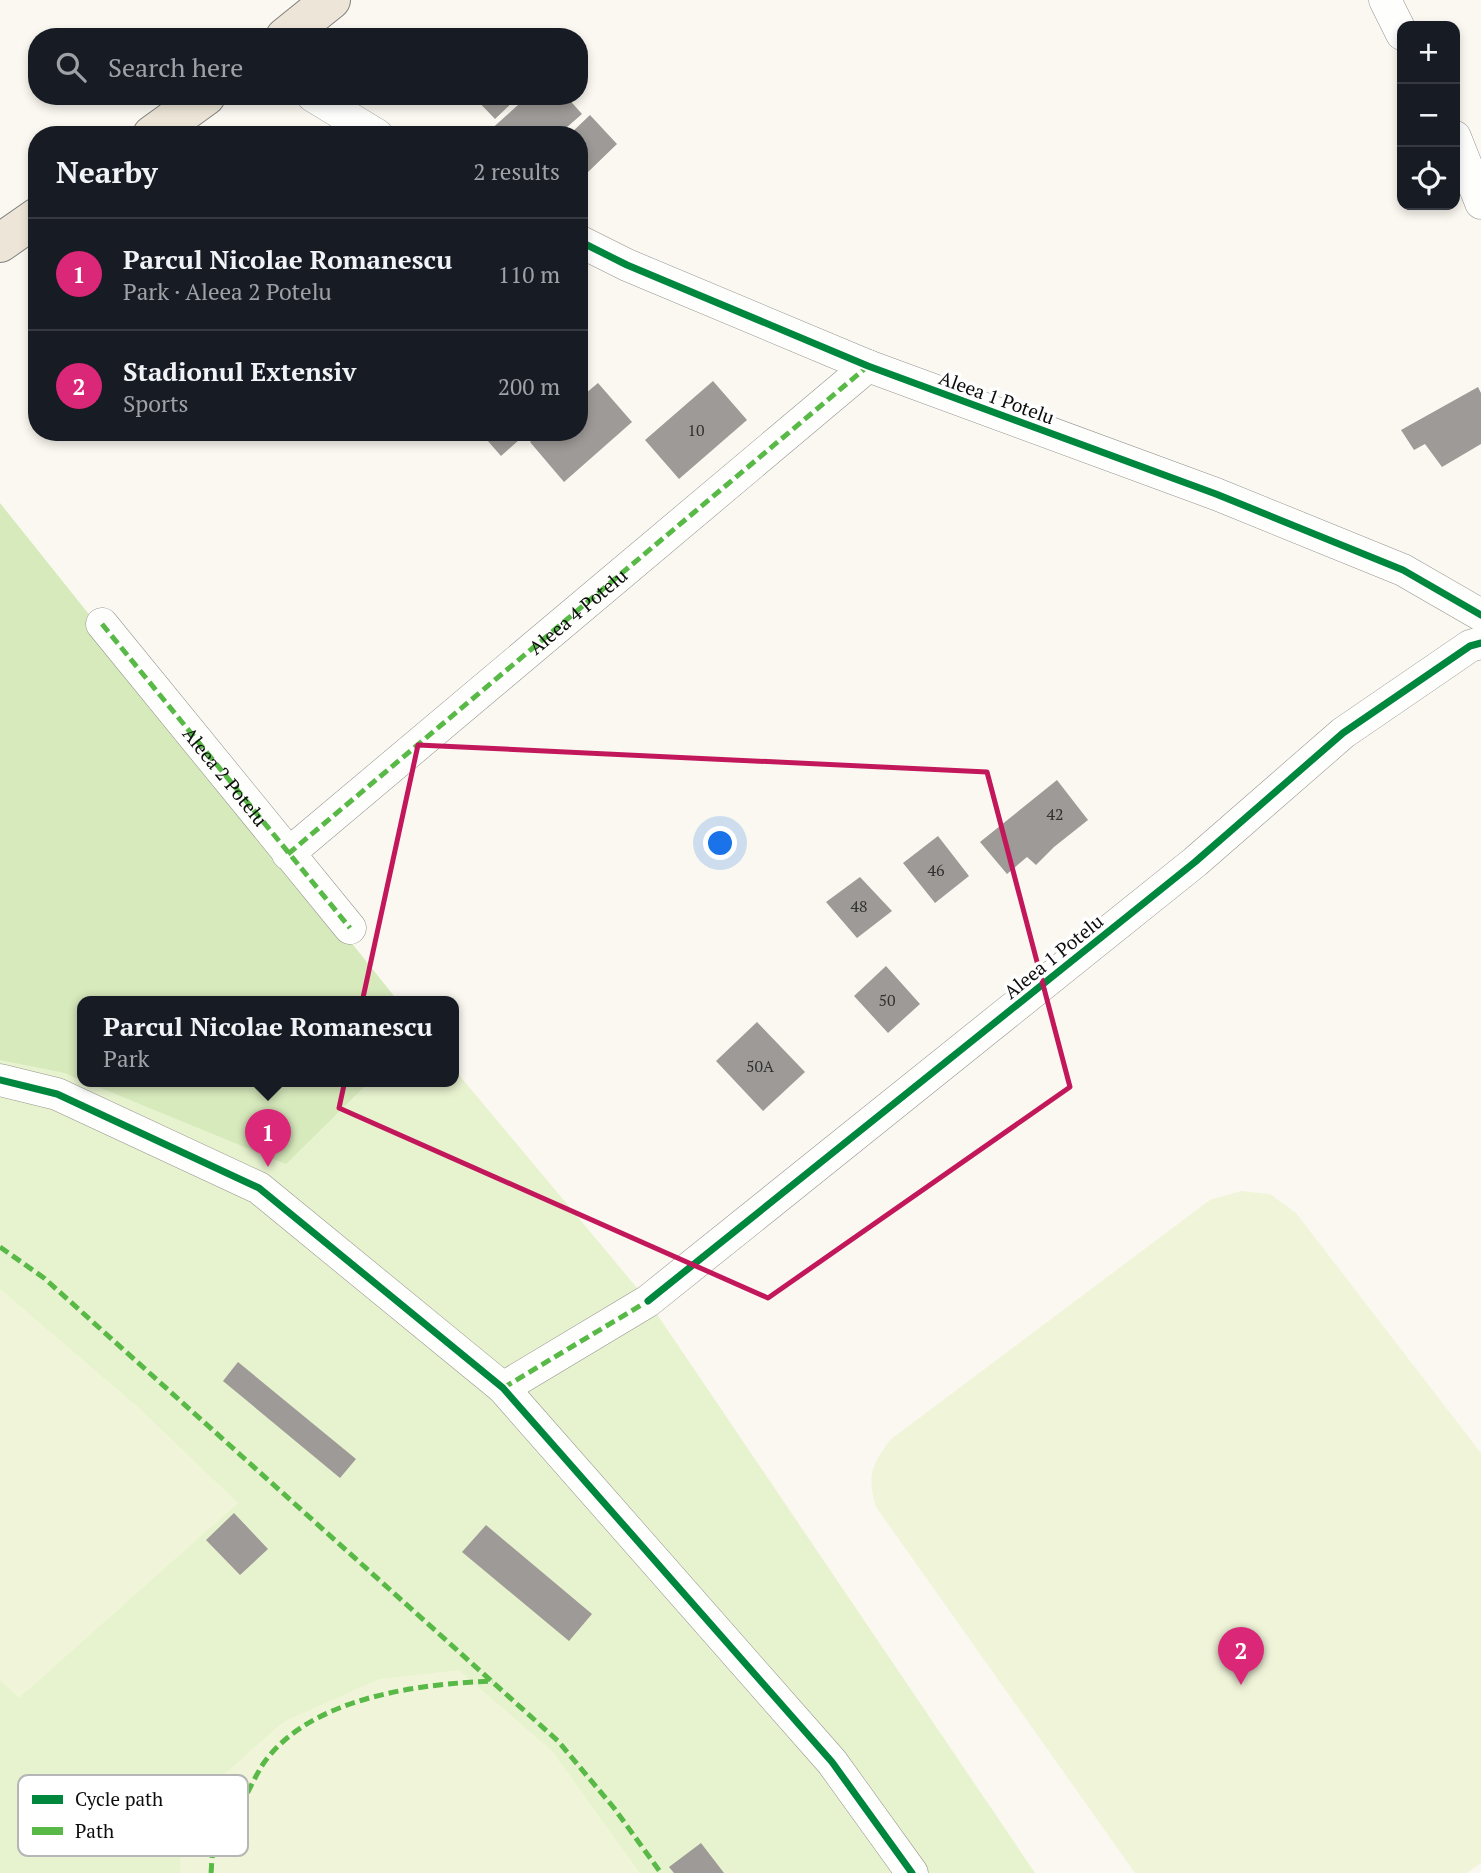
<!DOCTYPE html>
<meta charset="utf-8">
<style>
:root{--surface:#171b24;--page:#20242c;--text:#f1f3f6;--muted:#9ea1a6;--line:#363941;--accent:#db2777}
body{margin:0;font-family:"PT Serif",serif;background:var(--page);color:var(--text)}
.controls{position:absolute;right:21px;top:21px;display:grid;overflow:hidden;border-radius:14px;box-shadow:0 4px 10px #0003}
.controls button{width:63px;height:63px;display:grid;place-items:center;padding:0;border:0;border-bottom:2px solid var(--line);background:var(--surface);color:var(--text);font:35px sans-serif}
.you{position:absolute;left:721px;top:844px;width:24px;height:24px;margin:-18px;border:5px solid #fff;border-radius:50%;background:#1a73e8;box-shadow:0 0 0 10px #1a73e833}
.badge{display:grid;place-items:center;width:46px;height:46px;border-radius:50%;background:var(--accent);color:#fff;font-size:23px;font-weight:700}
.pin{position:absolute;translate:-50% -58px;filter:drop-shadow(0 2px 4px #0008)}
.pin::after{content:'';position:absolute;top:37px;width:24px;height:21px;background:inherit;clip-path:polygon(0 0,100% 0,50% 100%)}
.popup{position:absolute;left:77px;top:996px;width:382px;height:91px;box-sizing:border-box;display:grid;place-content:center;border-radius:14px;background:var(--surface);filter:drop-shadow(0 2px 5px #0005);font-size:23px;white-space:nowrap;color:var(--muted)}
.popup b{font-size:26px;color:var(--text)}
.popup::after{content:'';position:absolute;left:50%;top:100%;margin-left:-14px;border:14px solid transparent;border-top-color:var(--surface)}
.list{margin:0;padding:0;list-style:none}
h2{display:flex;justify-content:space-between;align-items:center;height:91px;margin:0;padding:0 28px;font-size:30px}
h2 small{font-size:23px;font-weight:400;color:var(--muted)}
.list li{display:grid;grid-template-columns:46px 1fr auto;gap:21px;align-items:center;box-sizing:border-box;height:112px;padding:0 28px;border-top:2px solid var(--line)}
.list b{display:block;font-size:26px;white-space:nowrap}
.list p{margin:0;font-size:23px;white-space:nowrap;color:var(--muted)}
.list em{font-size:23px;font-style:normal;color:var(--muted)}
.icon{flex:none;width:38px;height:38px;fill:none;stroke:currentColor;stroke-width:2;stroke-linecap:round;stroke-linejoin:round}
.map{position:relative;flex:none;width:1481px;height:1873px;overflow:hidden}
.search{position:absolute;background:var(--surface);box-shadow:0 4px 10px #0003;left:28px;top:28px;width:560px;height:77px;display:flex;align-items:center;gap:18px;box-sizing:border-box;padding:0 24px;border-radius:28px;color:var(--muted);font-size:26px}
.panel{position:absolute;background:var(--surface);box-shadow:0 4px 10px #0003;left:28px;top:126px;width:560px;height:315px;border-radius:28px}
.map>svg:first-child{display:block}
.green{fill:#e7f2cf}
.forest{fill:#d7eabc}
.pitch{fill:#f0f5d9}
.building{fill:#9e9a97}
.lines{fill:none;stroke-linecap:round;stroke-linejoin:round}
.street-casing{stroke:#949390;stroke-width:33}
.primary-casing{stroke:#81807d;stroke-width:40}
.street{stroke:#fefefd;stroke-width:32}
.primary{stroke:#ede6d8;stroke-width:38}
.quiet{stroke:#58b947;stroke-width:5;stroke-dasharray:10 5;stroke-linecap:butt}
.cycleway-casing{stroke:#fff;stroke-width:11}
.cycleway{stroke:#00873e;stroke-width:7}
.marked{fill:none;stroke:#c2185b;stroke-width:5;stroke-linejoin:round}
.labels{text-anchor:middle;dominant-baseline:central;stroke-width:7;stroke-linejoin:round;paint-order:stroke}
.number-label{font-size:16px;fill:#313030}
.street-label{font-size:19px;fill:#0d0d0d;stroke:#fff}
.key{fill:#fff;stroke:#b6b6b6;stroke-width:2}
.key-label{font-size:19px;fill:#0d0d0d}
</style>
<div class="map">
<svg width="1481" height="1873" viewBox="0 0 1481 1873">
<rect width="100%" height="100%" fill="#fbf8f1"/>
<path class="green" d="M0,505L82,1001V1081H453L454,1069L648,1301L1035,1873H0Z"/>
<path class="forest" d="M0,503L398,1001H82V1081L65,1073L0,1060Z
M84,1081H370L286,1164Z"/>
<path class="pitch" d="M1241,1191L1270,1194L1296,1213L1481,1453V1863L1467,1873H1135L876,1507C867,1475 871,1466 890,1440L1210,1200Z
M0,1289L139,1408L238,1503L19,1698L0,1680Z
M459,1670L552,1751L640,1873H180L182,1832L219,1779L283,1722L379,1679Z"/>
<path class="building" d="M473,96H519L495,119Z
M528,96H566L582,114L558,135H490L488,132Z
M590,115L617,144L587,173L579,165V135H569Z
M713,381L747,420L679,479L645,440Z
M598,383L632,422L564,482L530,442L541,432H579V399Z
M1478,387L1481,393V444L1442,467L1425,444L1414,450L1401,430Z
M480,432H528L501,456Z
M1057,780L1088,820L1054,847L1036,865L1027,857L1007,874L980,842Z
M938,836L969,876L935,903L903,863Z
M860,877L892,911L857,938L826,902Z
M886,966L920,1004L888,1033L854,996Z
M757,1022L805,1072L763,1111L716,1061Z
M238,1362L356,1459L340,1478L223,1381Z
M234,1513L268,1549L240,1575L206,1540Z
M486,1525L592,1614L569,1641L462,1552Z
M701,1843L724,1873H674L669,1867Z"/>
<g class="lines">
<g class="street-casing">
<g id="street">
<path d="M1385,0L1402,34"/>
<path d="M313,96L377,135"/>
<path d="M1455,137L1481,203"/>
<path d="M579,241L627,265L868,366L1216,494L1403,570L1481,615"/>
<path d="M102,624L350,928"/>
<path id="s1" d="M288,854L868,366"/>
<path d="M0,1080L57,1094L259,1188L503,1388L832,1762L912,1873"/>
<path d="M503,1388L648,1301L1195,862L1343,733L1470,646L1481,643"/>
</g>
</g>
<g class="primary-casing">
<path id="primary" d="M285,37L331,0
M152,135L206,96
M0,243L37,217"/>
</g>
<use href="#street" class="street"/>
<use href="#primary" class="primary"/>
<g class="quiet">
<path id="s2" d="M102,624L350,928"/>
<path d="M288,854L868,366"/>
<path d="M0,1247L44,1278L558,1741L614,1808L661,1873"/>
<path d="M503,1388L648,1301"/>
<path d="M211,1873C212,1865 211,1854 215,1847C221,1832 233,1820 241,1806C248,1792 255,1777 263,1764C310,1697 418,1684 493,1681"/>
</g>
<g class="cycleway-casing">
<path id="cycleway" d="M579,241L627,265L868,366L1216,494L1403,570L1481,615
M0,1080L57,1094L259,1188L503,1388L832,1762L912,1873
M648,1301L1195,862L1343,733L1470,646L1481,643"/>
</g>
<use href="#cycleway" class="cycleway"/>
</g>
<path class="marked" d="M418,745L987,772L1070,1087L768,1298L339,1108Z"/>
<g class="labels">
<g class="number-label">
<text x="696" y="430">10</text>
<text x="1055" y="814">42</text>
<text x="936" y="870">46</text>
<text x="859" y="906">48</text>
<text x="887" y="1000">50</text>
<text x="760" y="1066">50A</text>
</g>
<g class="street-label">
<text transform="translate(997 397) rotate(20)">Aleea 1 Potelu</text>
<text stroke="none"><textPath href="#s1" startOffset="378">Aleea 4 Potelu</textPath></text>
<text stroke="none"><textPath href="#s2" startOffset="196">Aleea 2 Potelu</textPath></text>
<text transform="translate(1053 956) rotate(-39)">Aleea 1 Potelu</text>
</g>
</g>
<rect x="18" y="1775" width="230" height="81" rx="10" class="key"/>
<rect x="32" y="1795" width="31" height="9" fill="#00873e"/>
<rect x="32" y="1827" width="31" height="8" fill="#58b947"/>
<g class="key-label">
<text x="75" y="1806">Cycle path</text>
<text x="75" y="1838">Path</text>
</g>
</svg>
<div class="controls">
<button>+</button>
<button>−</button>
<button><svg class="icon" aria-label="locate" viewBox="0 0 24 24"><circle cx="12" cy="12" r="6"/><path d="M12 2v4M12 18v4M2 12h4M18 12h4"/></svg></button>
</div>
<div class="you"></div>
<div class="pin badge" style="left:268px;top:1167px">1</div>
<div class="popup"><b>Parcul Nicolae Romanescu</b>Park</div>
<div class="pin badge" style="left:1241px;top:1685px">2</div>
<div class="search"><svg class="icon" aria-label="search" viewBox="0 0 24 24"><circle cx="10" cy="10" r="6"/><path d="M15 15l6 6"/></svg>Search here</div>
<section class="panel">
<h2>Nearby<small>2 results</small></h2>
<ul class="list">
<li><span class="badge">1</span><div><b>Parcul Nicolae Romanescu</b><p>Park · Aleea 2 Potelu</p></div><em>110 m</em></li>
<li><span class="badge">2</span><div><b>Stadionul Extensiv</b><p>Sports</p></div><em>200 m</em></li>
</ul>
</section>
</div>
